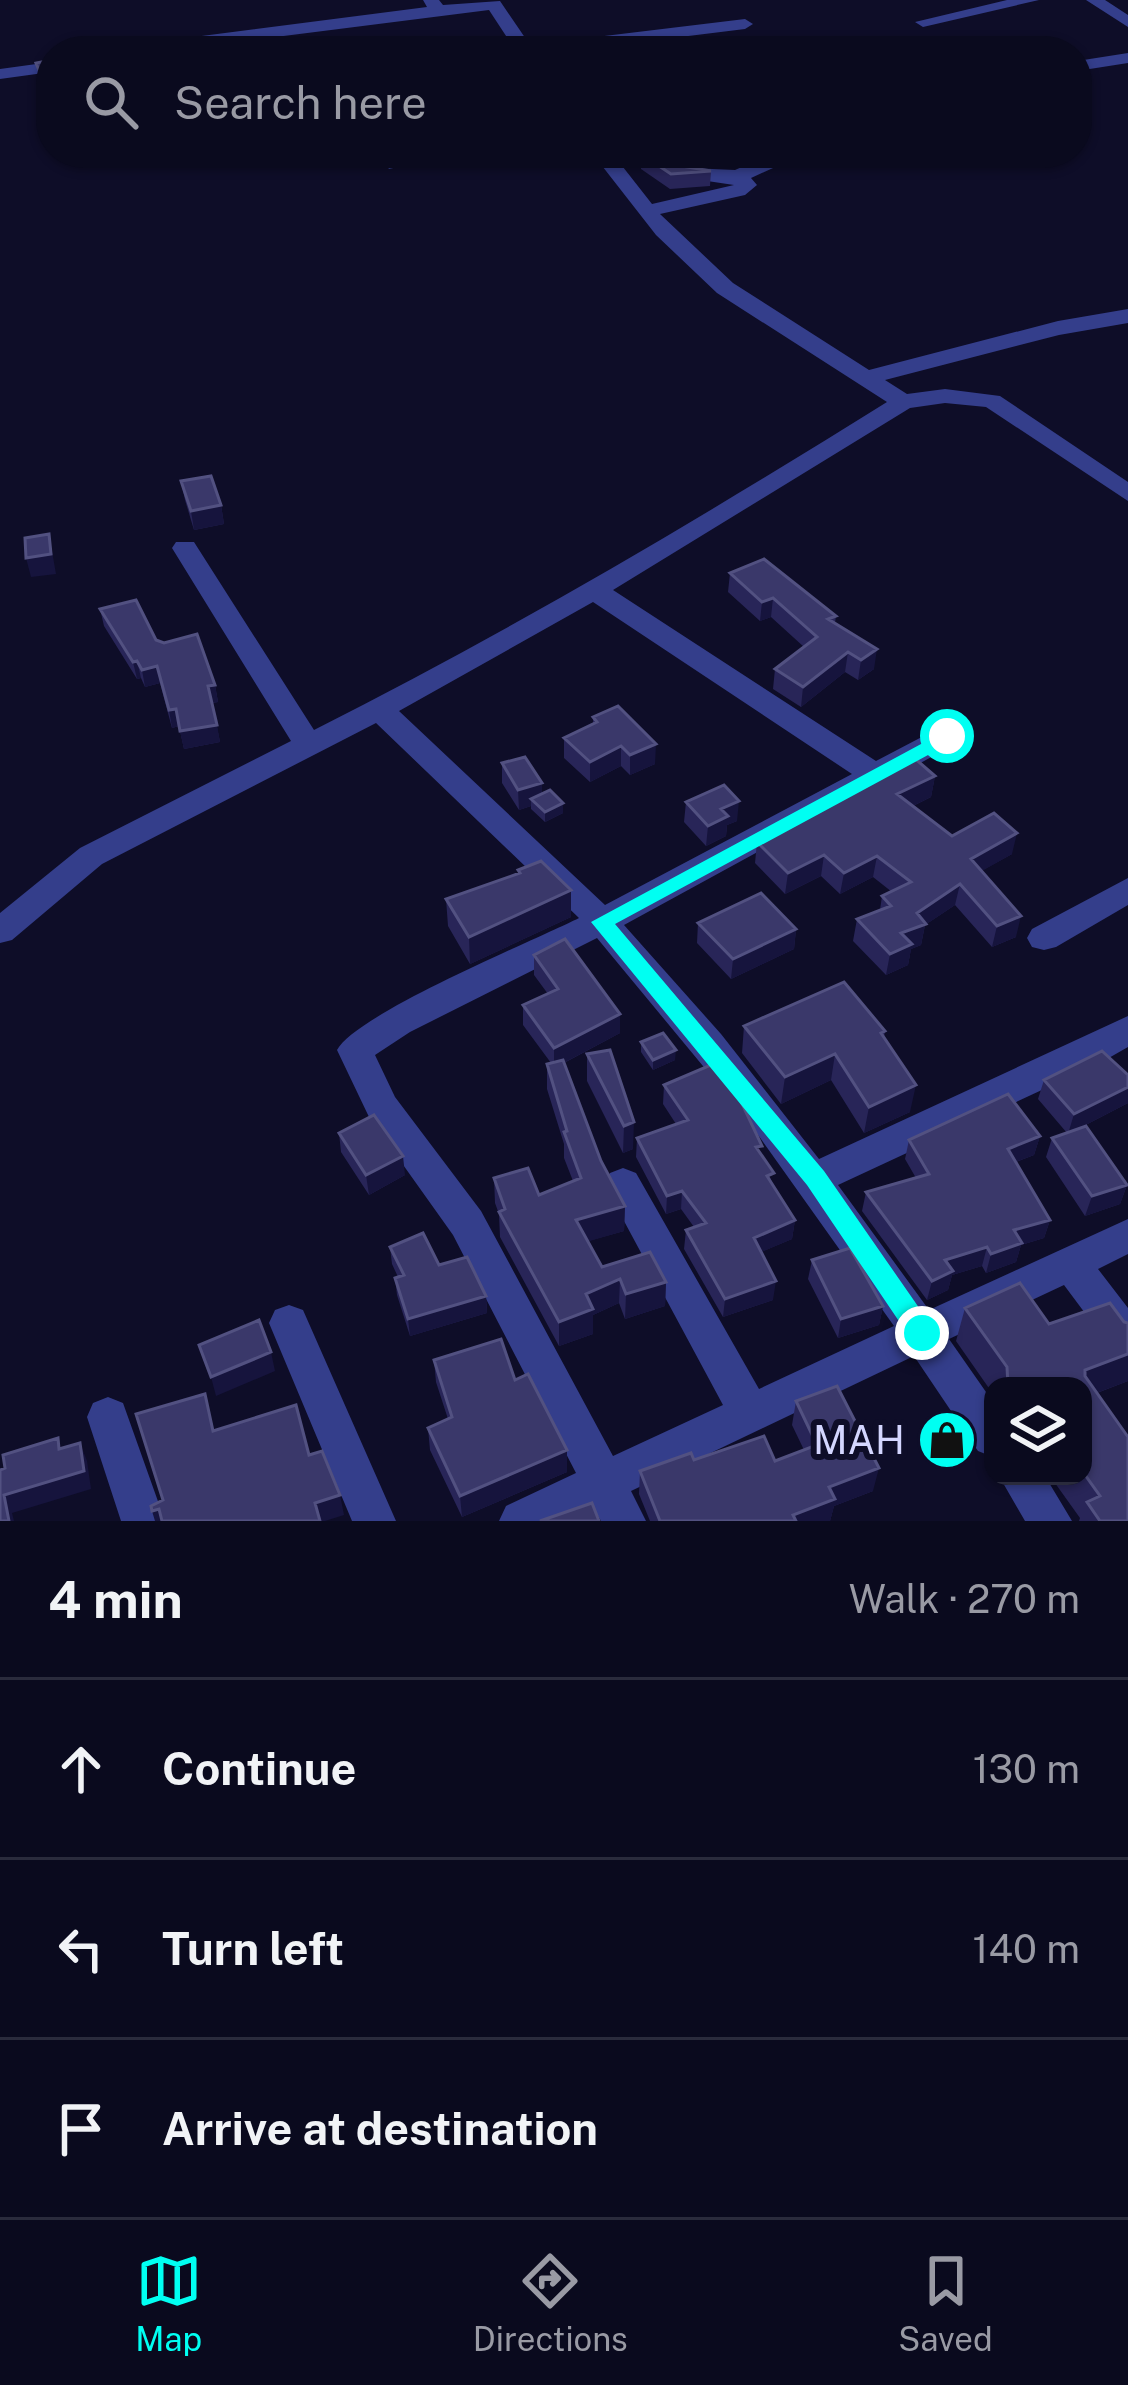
<!DOCTYPE html>
<meta charset="utf-8">
<style>
:root{--surface:#0a0a1e;--page:#18182b;--text:#f1f3f6;--muted:#999aa4;--line:#2a2b3c;--accent:#00fff2}
body{margin:0;font-family:"Public Sans",sans-serif;background:var(--page);color:var(--text)}
.controls{position:absolute;right:36px;bottom:36px;display:grid;overflow:hidden;border-radius:24px;box-shadow:0 3px 9px #0004}
.controls button{width:108px;height:108px;display:grid;place-items:center;padding:0;border:0;border-bottom:3px solid var(--line);background:var(--surface);color:var(--text);font:60px sans-serif}
.stop{position:absolute;width:36px;height:36px;margin:-27px;border:9px solid #00fff2;border-radius:50%;background:#fff}
.stop.end{background:#00fff2;border-color:#fff;box-shadow:0 3px 12px #0008}
.list{margin:0;padding:0;list-style:none}
h2{display:flex;justify-content:space-between;align-items:center;height:156px;margin:0;padding:0 48px;font-size:51px}
h2 small{font-size:39px;font-weight:400;color:var(--muted)}
.list li{display:grid;grid-template-columns:78px 1fr auto;gap:36px;align-items:center;box-sizing:border-box;height:180px;padding:0 48px;border-top:3px solid var(--line)}
.list b{display:block;font-size:45px;white-space:nowrap}
.list em{font-size:39px;font-style:normal;color:var(--muted)}
.icon{flex:none;width:66px;height:66px;fill:none;stroke:currentColor;stroke-width:2;stroke-linecap:round;stroke-linejoin:round}
.map{position:relative;flex:none;width:1128px;height:1521px;overflow:hidden}
.search{position:absolute;background:var(--surface);box-shadow:0 3px 9px #0004;left:36px;right:36px;top:36px;height:132px;display:flex;align-items:center;gap:30px;box-sizing:border-box;padding:0 42px;border-radius:48px;color:var(--muted);font-size:45px}
.sheet{height:696px;background:var(--surface)}
nav{display:flex;justify-content:space-around;align-items:center;box-sizing:border-box;height:168px;border-top:3px solid var(--line);background:var(--surface);font-size:33px;color:var(--muted)}
nav a{display:grid;justify-items:center;gap:6px}
nav .on{color:var(--accent)}
.map>svg:first-child{display:block}
.lines{fill:none;stroke-linecap:round;stroke-linejoin:round}
.minor{fill:#343e8b;fill-rule:evenodd}
.wall{fill:#282558}
.shaded-wall{fill:#16143d}
.building{fill:#3a386a;stroke:#525181;stroke-width:3}
.route{fill:#00fff2}
.labels{text-anchor:middle;dominant-baseline:central;stroke-width:12;stroke-linejoin:round;paint-order:stroke}
.near-poi-label{font-size:39px;fill:#d4d6ff;stroke:#0e0d28;text-anchor:end}
</style>
<div class="map">
<svg width="1128" height="1521" viewBox="0 0 1128 1521">
<rect width="100%" height="100%" fill="#0e0d28"/>
<g class="lines">
<path class="minor" d="M423,0H439L443,5L500,1L530,45L745,19L753,24L745,29L567,51H516L489,10L165,51H115L124,46L427,7Z
M1007,0H1039L923,27L915,22Z
M1086,0H1105L1128,15V27Z
M1128,53V63L1077,71V61Z
M51,62V72L0,79V69Z
M51,93V116H39L36,103Z
M378,153H398L406,165L389,169Z
M592,153H612L652,204L734,185L667,175V167L735,170L774,153H794L793,159L751,178L757,185L745,195L660,214L733,283L869,370L1058,321L1128,309V323L1059,335L885,380L907,394L945,389L1000,396L1128,482V501L986,407L945,403L910,408L613,590L876,761L937,729H957L962,736L957,743L624,925L721,1034L819,1159L1128,1016V1047L1100,1063L838,1185L929,1310L1128,1219V1254L1098,1269L1128,1308V1357L1114,1352L1064,1285L949,1339L993,1402V1457L978,1451L914,1356L631,1491L646,1521H601L594,1509L568,1521H499L506,1506L576,1473L453,1235L369,1117L337,1050C356,1014 533,941 579,918L376,723L102,864L12,940L0,943V913L80,848L291,741L172,548L176,542H194L314,730C510,631 700,519 887,402L717,293L656,235ZM593,602L852,774L605,905L399,711ZM597,938L746,1118L894,1326L759,1389L636,1173L623,1168L610,1173L604,1184L610,1195L723,1405L613,1456L481,1211L395,1097L375,1055L410,1032Z
M1128,878V905L1056,947L1044,950L1032,947L1027,938L1032,929Z
M289,1305L303,1310L396,1521H352L269,1323L275,1310Z
M108,1397L123,1403L165,1521H121L87,1417L93,1403Z
M999,1476H1045L1072,1521H1025Z"/>
</g>
<path class="wall" d="M668,153H704V164L667,163L711,171L710,186L670,189L641,169V154L668,153L667,161Z
M181,481L221,505L224,524L194,530L185,500Z
M730,573L836,616L835,623L874,669L858,680L845,672L801,707L773,689L775,669L804,647L771,617L760,621L728,592Z
M100,609L156,640L215,685L218,702L212,703L220,742L184,749L179,726L172,728L160,683L145,687L141,678L137,679L104,626Z
M593,717L655,764L630,775L621,766L590,782L564,758V738L593,724Z
M502,763L542,794L563,813L545,822L531,809V806L519,810L502,783Z
M935,776L931,797L913,806L952,836L1012,854L981,871L1016,937L992,947L955,905L925,925L921,945L911,949L908,965L886,975L853,941L857,919L880,910L882,896L892,892L873,877L840,894L821,876L785,894L755,863L757,842Z
M686,802L737,821L727,825L726,836L706,846L684,822Z
M518,870L571,890V917L470,964L448,926L446,899L518,874Z
M698,923L796,929L794,949L731,979L697,943Z
M534,955L620,1014V1033L564,1063L601,1161L625,1206L624,1231L588,1241L602,1267L666,1282L665,1306L625,1319L619,1303L593,1315V1334L559,1346L500,1237L499,1214L495,1203L494,1178L539,1195L573,1181L564,1158V1144L547,1089V1064L551,1063L523,1025V1005L548,994L534,975Z
M744,1026L885,1031L884,1038L910,1112L864,1133L831,1080L781,1104L742,1053Z
M641,1042L675,1060L653,1070L641,1052Z
M610,1050L633,1149L623,1153L587,1081V1054Z
M1128,1075V1103L1076,1130L1127,1185L1120,1204L1085,1216L1046,1157L1052,1138L1067,1133L1038,1099L1044,1080Z
M664,1085L761,1154L773,1185L795,1220L792,1239L761,1252L773,1300L723,1317L684,1249L686,1230L694,1227L681,1209L666,1214L636,1157L637,1138L676,1124L663,1104Z
M339,1133L405,1175L369,1195L341,1152Z
M1040,1136L1034,1155L1016,1162L1050,1220L1044,1238L1021,1245L1016,1262L986,1273L982,1266L952,1275L948,1290L927,1300L862,1211L866,1192L916,1178L905,1159L909,1140Z
M390,1247L439,1265L486,1296L487,1313L410,1336L397,1295L395,1278L398,1277L392,1264Z
M812,1260L883,1306L879,1325L838,1338L808,1279Z
M965,1308L1049,1324L1128,1381L1097,1393L1128,1521H1079L1080,1518L1050,1476H1083V1386H993V1394L956,1341Z
M434,1360L515,1380L567,1472L462,1517L430,1450L428,1428L448,1419L436,1382Z
M796,1401L873,1491L834,1506L830,1521H650L639,1494L640,1471L694,1460L775,1461L804,1450L792,1425Z"/>
<path class="shaded-wall" d="M51,75V91L45,92L42,77Z
M221,505L224,524L194,530L191,511Z
M49,534L56,574L31,577L26,558Z
M773,598L771,617L760,621L762,602Z
M877,649L874,669L858,680L861,660Z
M848,652L845,672L801,707L803,687Z
M137,661L141,678L137,679L133,662Z
M157,666L160,683L145,687L142,670Z
M215,685L218,702L211,703L208,686Z
M176,709L179,726L172,728L169,710Z
M217,725L220,742L184,749L180,731Z
M656,744L655,764L630,775V755Z
M621,746V766L590,782V762Z
M935,776L931,797L894,815L897,794Z
M542,783V803L531,799V806L519,810L518,790Z
M739,801L737,821L727,825L726,836L706,846L708,826L721,809Z
M563,803V813L545,822V812Z
M1017,833L1012,854L966,880L971,859Z
M824,855L821,876L785,894L788,873Z
M877,856L873,877L840,894L844,873Z
M960,884L955,905L925,925L921,945L911,949L908,965L886,975L890,954L901,933L917,913Z
M571,890V917L470,964L469,937Z
M1021,916L1016,937L992,947L997,926Z
M796,929L794,949L731,979L733,959Z
M620,1014V1033L554,1068V1048Z
M676,1050L675,1060L653,1070V1060Z
M835,1054L831,1080L781,1104L785,1077Z
M916,1085L910,1112L864,1133L869,1107Z
M1128,1087V1103L1068,1134L1074,1114Z
M634,1122L633,1149L623,1153L624,1126Z
M1040,1136L1034,1155L1002,1167L1008,1149Z
M403,1156L405,1175L369,1195L366,1175Z
M1127,1185L1120,1204L1085,1216L1092,1196Z
M682,1191L681,1209L666,1214L667,1196Z
M625,1206L624,1231L576,1245V1220Z
M795,1220L792,1239L752,1256L754,1238Z
M1050,1220L1044,1238L1021,1245L1016,1262L986,1273L991,1254L1014,1230Z
M987,1247L982,1266L952,1275L948,1290L927,1300L932,1281L945,1260Z
M620,1279L619,1303L593,1315V1334L559,1346V1322L586,1294Z
M776,1281L773,1300L723,1317L725,1299Z
M666,1282L665,1306L625,1319L626,1294Z
M486,1296L487,1313L410,1336L408,1319Z
M883,1306L879,1325L838,1338L841,1319Z
M271,1352L275,1371L216,1396L211,1377Z
M1128,1354V1381L1083,1398L1085,1370Z
M80,1443L87,1461L91,1489L12,1513L14,1521H9L4,1495Z
M567,1450V1472L462,1517L460,1496Z
M879,1468L873,1491L834,1506L830,1521H792L793,1515L829,1487Z
M340,1495L344,1515L325,1521H319L315,1503Z
M159,1509L163,1521H155L152,1511Z"/>
<path class="building" d="M601,38L610,51H556L550,44Z
M51,60V75L42,77L36,63Z
M666,153L664,163L711,171L671,174L641,154Z
M211,476L221,505L191,511L181,481Z
M49,534L51,554L26,558L25,538Z
M764,559L836,616L828,619L877,649L861,660L848,652L803,687L775,669L817,637L773,598L762,602L730,573Z
M136,600L156,640L164,643L197,634L215,685L208,686L217,725L180,731L176,709L169,710L157,666L142,670L137,661L133,662L100,609Z
M618,706L656,744L630,755L621,746L590,762L564,738L597,722L593,717Z
M912,756L935,776L897,794L952,836L994,813L1017,833L971,859L1021,916L997,926L960,884L917,913L926,924L901,933L912,944L890,954L857,919L891,906L882,896L911,882L877,856L844,873L824,855L788,873L757,842Z
M525,757L542,783L518,790L502,763Z
M724,785L739,801L721,809L728,816L708,826L686,802Z
M550,790L563,803L545,812L531,799Z
M541,861L571,890L469,937L446,899L520,873L518,870Z
M761,893L796,929L733,959L698,923Z
M565,939L620,1014L554,1048L523,1005L558,989L534,955Z
M844,982L885,1031L881,1033L916,1085L869,1107L835,1054L785,1077L744,1026Z
M663,1033L676,1050L653,1060L641,1042Z
M610,1050L634,1122L624,1126L587,1054Z
M1102,1051L1128,1075V1087L1074,1114L1044,1080Z
M563,1060L601,1161L625,1206L576,1220L602,1267L650,1252L666,1282L626,1294L620,1279L586,1294L593,1309L559,1322L499,1212L505,1209L494,1178L528,1168L539,1195L581,1178L564,1132L567,1131L547,1064Z
M713,1064L737,1093L762,1146L756,1147L774,1173L767,1176L795,1220L754,1238L776,1281L725,1299L686,1230L706,1223L682,1191L667,1196L637,1138L688,1120L664,1085Z
M1008,1094L1040,1136L1008,1149L1050,1220L1014,1230L1022,1243L991,1254L987,1247L945,1260L953,1271L932,1281L866,1192L929,1174L909,1140Z
M374,1115L403,1156L366,1175L339,1133Z
M1086,1126L1127,1185L1092,1196L1052,1138Z
M423,1233L439,1265L467,1257L486,1296L408,1319L395,1278L404,1275L390,1247Z
M850,1248L883,1306L841,1319L812,1260Z
M1020,1283L1049,1324L1110,1303L1124,1322L1128,1323V1354L1085,1370V1376L1128,1437V1521H1100L1087,1502L1100,1496L1083,1472V1386H1008L1007,1367L965,1308Z
M259,1320L271,1352L211,1377L199,1345Z
M501,1339L515,1380L528,1374L567,1450L460,1496L428,1428L452,1417L434,1360Z
M837,1386L879,1468L829,1487L835,1499L793,1515L796,1521H660L640,1471L691,1453L694,1460L764,1436L775,1461L817,1445L796,1401Z
M205,1394L213,1431L296,1405L309,1455L322,1451L340,1495L315,1503L320,1521H162L159,1509L152,1511L151,1506L163,1500L136,1414Z
M58,1438L59,1449L80,1443L84,1471L4,1495L9,1521H0V1470L5,1468L3,1455Z
M592,1503L599,1521H540Z"/>
<path class="route" d="M947,730L954,732V741L615,924L824,1171L931,1325L935,1333L931,1342L922,1345L913,1342L807,1185L591,922Z"/>
<defs>
<g id="shop-disc" transform="scale(3)"><circle r="9.5" fill="#00fff2" stroke="#0e0d28"/><path d="M-5-2.5h2.3a2.7 3.5 0 0 1 5.4 0H5L5.5 6h-11ZM-1.5-2.5h3a1.5 2.3 0 0 0-3 0Z" fill="#111"/></g>
</defs>
<g fill-rule="evenodd">
<use href="#shop-disc" x="947" y="1440"/>
</g>
<g class="labels">
<g class="near-poi-label">
<text x="905" y="1440">MAH</text>
</g>
</g>
</svg>
<div class="controls">
<button><svg class="icon" aria-label="layers" viewBox="0 0 24 24"><path d="M12 4l9 5-9 5-9-5zM3 14l9 5 9-5"/></svg></button>
</div>
<div class="stop" style="left:947px;top:736px"></div>
<div class="stop end" style="left:922px;top:1333px"></div>
<div class="search"><svg class="icon" aria-label="search" viewBox="0 0 24 24"><circle cx="10" cy="10" r="6"/><path d="M15 15l6 6"/></svg>Search here</div>
</div>
<section class="sheet">
<h2>4 min<small>Walk · 270 m</small></h2>
<ul class="list">
<li><svg class="icon" aria-label="ahead" viewBox="0 0 24 24"><path d="M12 20V5M6 11l6-6 6 6"/></svg><div><b>Continue</b></div><em>130 m</em></li>
<li><svg class="icon" aria-label="left" viewBox="0 0 24 24"><path d="M17 20v-9H6M10 6l-5 5 5 5"/></svg><div><b>Turn left</b></div><em>140 m</em></li>
<li><svg class="icon" aria-label="arrive" viewBox="0 0 24 24"><path d="M6 21V4h12l-3 4 3 4H6"/></svg><div><b>Arrive at destination</b></div></li>
</ul>
</section>
<nav>
<a class="on"><svg class="icon" aria-label="map" viewBox="0 0 24 24"><path d="M3 6l6-2 6 2 6-2v14l-6 2-6-2-6 2zM9 4v14M15 6v14"/></svg>Map</a>
<a><svg class="icon" aria-label="directions" viewBox="0 0 24 24"><path d="M12 3l9 9-9 9-9-9zM9 14v-3h6M13 9l2 2-2 2"/></svg>Directions</a>
<a><svg class="icon" aria-label="saved" viewBox="0 0 24 24"><path d="M7 4h10v16l-5-4-5 4z"/></svg>Saved</a>
</nav>
